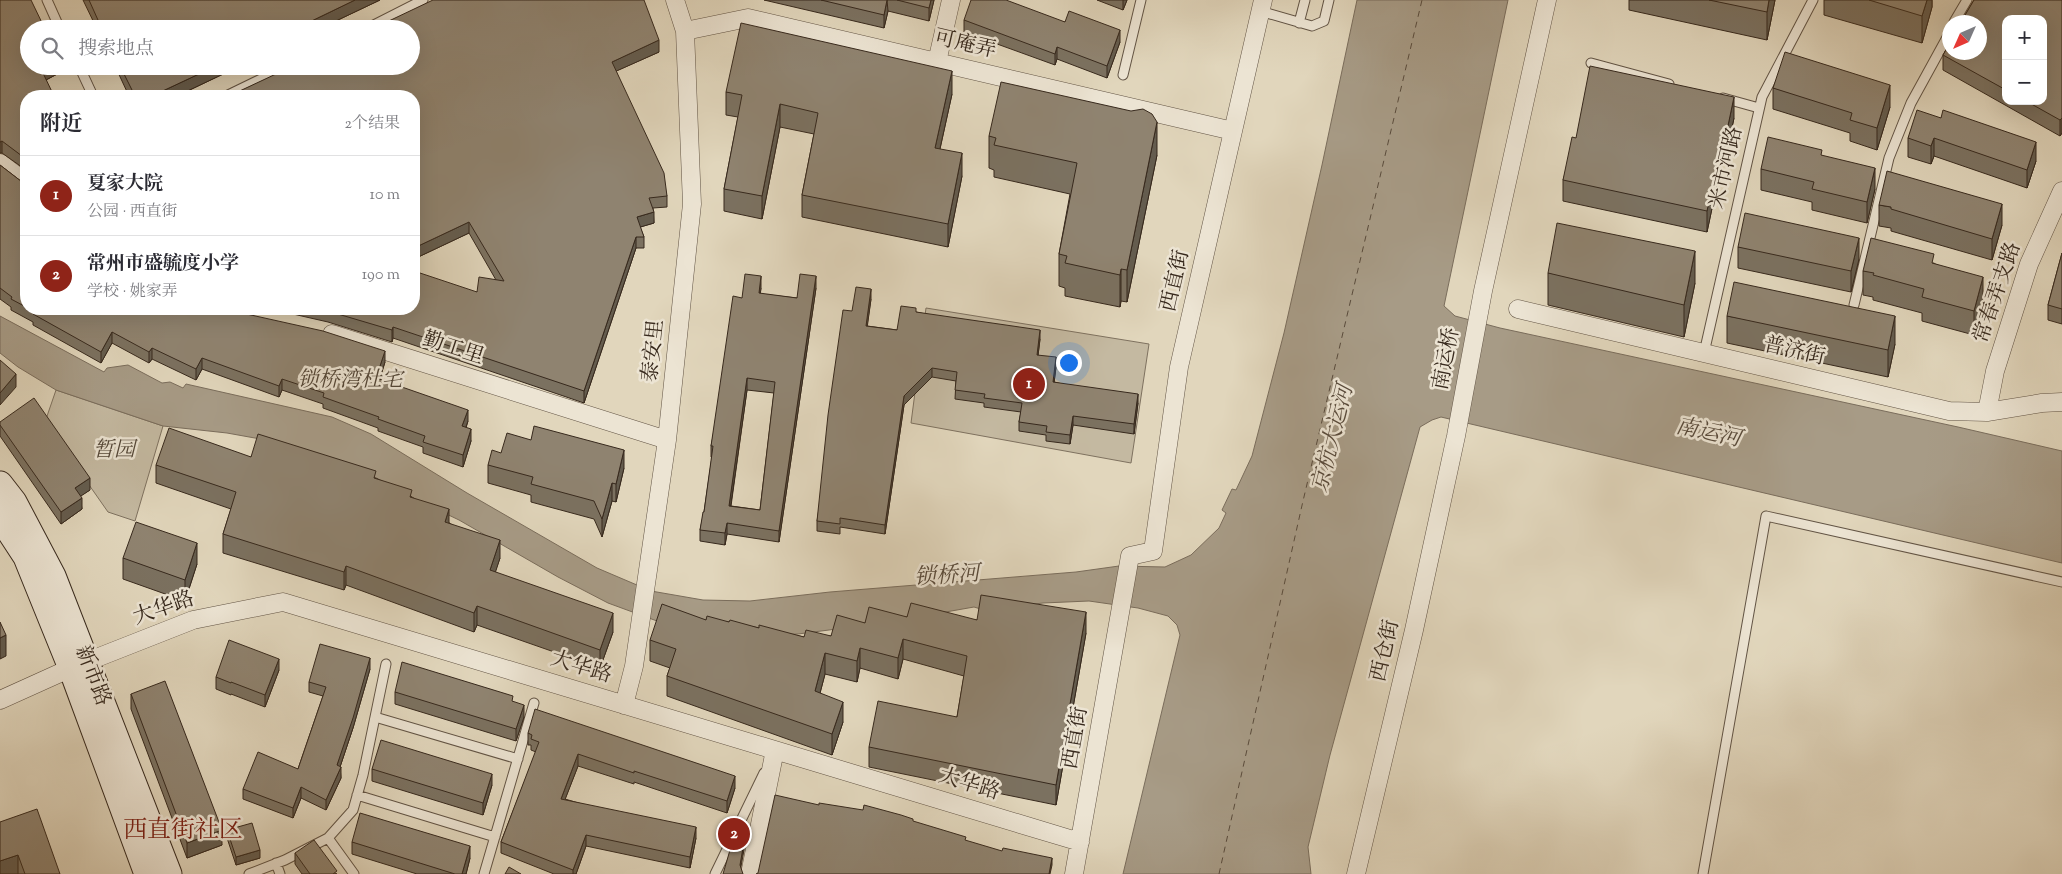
<!DOCTYPE html>
<html lang="zh">
<meta charset="utf-8">
<style>
:root{--surface:#fff;--page:#f2f2f3;--text:#2b2b33;--muted:#7c7c81;--line:#e1e1e2;--accent:#8f2418}
body{margin:0;font-family:"Sorts Mill Goudy","Noto Serif SC",serif;background:var(--page);color:var(--text)}
.controls{position:absolute;right:15px;top:15px;display:grid;overflow:hidden;border-radius:10px;box-shadow:0 5px 20px #0002}
.controls button{width:45px;height:45px;display:grid;place-items:center;padding:0;border:0;border-bottom:1px solid var(--line);background:var(--surface);color:var(--text);font:25px sans-serif}
.compass{position:absolute;left:1942px;top:15px;width:45px;height:45px;border-radius:50%;background:var(--surface);box-shadow:0 5px 20px #0002;rotate:225deg}
.you{position:absolute;left:1068px;top:362px;width:18px;height:18px;margin:-12px;border:4px solid #fff;border-radius:50%;background:#1a73e8;box-shadow:0 0 0 8px #1a73e833}
.badge{display:grid;place-items:center;width:32px;height:32px;border-radius:50%;background:var(--accent);color:#fff;font-size:16px;font-weight:700}
.pin{position:absolute;translate:-50% -50%;border:2px solid #fff;box-shadow:0 1px 5px #0006}
.list{margin:0;padding:0;list-style:none}
h2{display:flex;justify-content:space-between;align-items:center;height:65px;margin:0;padding:0 20px;font-size:21px}
h2 small{font-size:16px;font-weight:400;color:var(--muted)}
.list li{display:grid;grid-template-columns:32px 1fr auto;gap:15px;align-items:center;box-sizing:border-box;height:80px;padding:0 20px;border-top:1px solid var(--line)}
.list b{display:block;font-size:19px;white-space:nowrap}
.list p{margin:0;font-size:16px;white-space:nowrap;color:var(--muted)}
.list em{font-size:16px;font-style:normal;color:var(--muted)}
.icon{flex:none;width:28px;height:28px;fill:none;stroke:currentColor;stroke-width:2;stroke-linecap:round;stroke-linejoin:round}
.map{position:relative;flex:none;width:2062px;height:874px;overflow:hidden}
.search{position:absolute;background:var(--surface);box-shadow:0 5px 20px #0002;left:20px;top:20px;width:400px;height:55px;display:flex;align-items:center;gap:12px;box-sizing:border-box;padding:0 18px;border-radius:28px;color:var(--muted);font-size:19px}
.panel{position:absolute;background:var(--surface);box-shadow:0 5px 20px #0002;left:20px;top:90px;width:400px;height:225px;border-radius:20px}
.map>svg:first-child{display:block}
.green{fill:#c4b9a1;stroke:#7e715f}
.water{fill:#a79b86;stroke:#7a6d5c}
.lines{fill:none;stroke-linecap:round;stroke-linejoin:round}
.ferry{stroke:#594b3c;stroke-width:1;stroke-dasharray:6 5;stroke-linecap:butt}
.lane-casing{stroke:#625445;stroke-width:11}
.street-casing{stroke:#625445;stroke-width:19}
.secondary-casing{stroke:#37291d;stroke-width:27}
.lane{stroke:#ece4d3;stroke-width:9}
.street{stroke:#ece4d3;stroke-width:18}
.secondary{stroke:#ece4d3;stroke-width:25}
.wall{fill:#7b7160;stroke:#37291d;fill-rule:evenodd}
.shaded-wall{fill:#645c4e;stroke:#37291d}
.building{fill:#8f8370;stroke:#37291d;fill-rule:evenodd}
.labels{text-anchor:middle;dominant-baseline:central;stroke-width:5;stroke-linejoin:round;paint-order:stroke}
.street-label{font-size:21px;fill:#37291d;stroke:#ece4d3}
.park-label{font-size:21px;font-style:italic;fill:#534637;stroke:#ece4d3}
.water-label{font-size:22px;font-style:italic;fill:#594b3c;stroke:#ece4d3}
.quarter-label{font-size:24px;fill:#7a1f14;stroke:#ece4d3}
</style>
<div class="map">
<svg width="2062" height="874" viewBox="0 0 2062 874">
<rect width="100%" height="100%" fill="#e1d6bc"/>
<filter id="stains"><feTurbulence type="fractalNoise" baseFrequency=".004" numOctaves="4"/><feColorMatrix values="0 0 0 0 .2 0 0 0 0 .09 0 0 0 0 .02 0 0 0 .5 -.17"/></filter>
<radialGradient id="worn" r=".72"><stop offset=".6" stop-color="#630" stop-opacity="0"/><stop offset="1" stop-color="#630" stop-opacity=".3"/></radialGradient>
<path class="green" d="M926,308L1149,344L1131,463L911,423Z
M56,390L163,426L135,521L108,512L45,422Z"/>
<path class="water" d="M1357,0H1508L1444,306L1455,316L1500,328L1958,427L2062,451V563L1441,417L1432,420L1420,427L1330,755L1308,847L1311,874H1123L1180,635L1177,625L1168,616L1138,608L1089,601L1043,603L984,610L974,607L883,623L798,634L722,637L657,621L608,603L558,577L459,520L386,485L277,442L227,433L163,426L56,390L18,367L0,353V316L104,372L107,368L128,365L162,383L170,382L183,388L186,384L332,417L371,434L467,493L597,568L651,591L703,600L750,601L830,592L1076,572L1119,566L1165,567L1191,555L1219,528L1226,513L1222,510L1232,489L1236,490L1252,456L1284,333L1322,165Z"/>
<g class="lines">
<path class="ferry" d="M1219,874L1303,501L1422,0"/>
<g class="lane-casing">
<path id="lane" d="M47,0L60,29
M1260,11L1312,26L1324,21L1329,0
M1954,22L1967,0
M1299,23L1305,0
M366,29L423,0
M1591,63L1669,84
M79,66L93,96
M1123,75L1141,0
M226,96L288,66
M1723,98L1759,108
M1854,305L1889,158L1911,103L1950,32
M1704,353L1762,97L1813,0
M375,717L518,759
M357,795L495,837
M328,838L354,874
M276,863L280,874
M249,874L285,860L328,838L353,810L363,775L386,664
M484,874L534,703
M715,874L764,773
M1703,874L1766,516L2062,582"/>
</g>
<g class="street-casing">
<path id="street" d="M685,31L748,18L1233,131
M937,62L951,0
M0,163L26,183
M1518,309L1949,411L1987,412L2042,403L2062,402
M332,334L667,440
M1987,412L1995,371L2029,264L2062,191
M0,700L71,668L193,620L283,602L1080,842
M624,705L634,666L667,440L692,204L685,31L675,0
M750,874L775,750
M1074,874L1130,556L1153,551L1179,367L1263,0
M1356,874L1414,630L1456,436L1483,291L1547,0"/>
</g>
<g class="secondary-casing">
<path id="secondary" d="M0,484L14,502L53,576L169,874
M0,517L26,557L71,668L147,874"/>
</g>
<use href="#lane" class="lane"/>
<use href="#street" class="street"/>
<use href="#secondary" class="secondary"/>
</g>
<path class="wall" d="M0,0L61,66V72L46,80L26,96V170L2,153H0Z
M83,0H380L319,29H97Z
M764,0H934L929,21L888,11L884,28Z
M1097,0H1127L1123,10Z
M1629,0H1775L1767,40L1629,10Z
M1824,0H1932V7L1922,43L1824,15Z
M1974,0H2062V133L2060,136L1943,70V55L1950,43V52H1980V22H1961ZM2006,19H2043V101H2006Z
M964,20L1065,22L1120,42L1107,78L1057,59L1055,65L964,32Z
M659,52L616,71L667,196V207L653,208L654,223L640,227L644,237V248H636L584,403L393,338L392,342L328,322L271,309H414L477,292L496,280L469,233L414,259V96Z
M115,66H240L177,96H129Z
M1773,88L1890,107L1877,150L1850,141V133L1773,109Z
M726,92L952,94L940,149L962,176L948,247L802,217V195L814,134L780,127L762,219L724,211V189L738,117L726,115Z
M1734,118L1725,161H1722L1707,232L1563,201V180L1576,138Z
M1941,118L2036,161L2027,188L1934,156L1931,164L1908,157V138Z
M989,136L1157,155L1127,302L1121,301L1120,307L1065,296V288L1059,286V254L1070,194L994,177V170L989,168Z
M1822,156L1875,189L1867,223L1812,210V202L1761,190V169Z
M0,165L26,185V309H224L385,362L380,379L468,421L466,428L471,441L463,467L423,453V447L378,431V428L323,408V404L282,390L279,397L202,369L196,380L152,359L149,363L112,343L101,363L33,325V322L11,310V307L0,299Z
M1879,205L2002,225L1992,260L1891,231V228L1879,226Z
M1738,247L1859,259L1851,292L1738,268Z
M2062,253V324L2048,320V305Z
M1934,263L1983,301L1974,335L1922,321V313L1873,300V297L1863,295V271Z
M1548,273L1695,283L1684,337L1548,305Z
M761,288L760,294L797,298L816,288L779,542L727,534L725,545L700,541V530L704,512L712,457H711V446L742,298ZM747,390L774,393L760,510L731,506Z
M871,299L867,326L897,330L916,312L1040,339L1038,355L1056,367L1054,382L1138,403L1134,434L1073,425L1070,444L1046,441V435L1019,431V422L1021,412L984,407V403L955,399L956,381L932,377L904,405L885,534L840,527V534L817,531V521L852,311Z
M1727,316L1895,344L1888,377L1727,343Z
M0,422L90,490L80,496L82,509L61,524L0,436Z
M501,453L624,468L616,502L612,501L602,537L594,519L531,502V495L488,483V465Z
M251,457L376,478L412,497L500,558L495,572L613,632L600,668L477,625L474,632L346,585L344,590L223,553V534L231,509L156,483V465Z
M123,558L197,564L185,601L123,579Z
M907,617L977,620L1086,633L1056,805L869,767V747L957,717L964,676L903,659L898,679L860,668L857,682L825,674L820,693L843,722L832,755L667,696V676L670,668L650,661V640L706,620L729,622L804,637L831,636L865,623Z
M370,669L353,728L340,767L341,778L326,810L301,798L293,818L243,799V789L298,769L323,696L309,692V682Z
M279,670L265,707L231,694V695L216,689V677Z
M395,692L513,702L524,717L516,741L395,704Z
M131,694L222,845L187,858L131,709Z
M528,733L735,788L727,813L634,782V784L578,766L565,799L696,838L690,868L586,846L576,874H554L501,853V842L536,752L531,750V745H528Z
M372,769L492,785L483,815L372,781Z
M0,822L60,874H0Z
M227,830L260,858L236,865L227,838Z
M352,842L470,858L466,874H417L352,854Z
M295,853L337,874H302L295,864Z"/>
<path class="shaded-wall" d="M355,0H380L319,29H295Z
M887,0L888,11L884,28V15Z
M931,0H934L929,21V8Z
M1123,0H1127L1123,10Z
M1769,0H1775L1767,40V12Z
M1927,0H1932V7L1922,43V16Z
M1120,30V42L1107,78V66Z
M659,40V52L612,73V62Z
M1057,47V59L1055,65V54Z
M51,66H61V72L42,82V71Z
M216,66H240L177,96H152Z
M952,71V94L935,171V148Z
M1890,85V107L1877,150V128Z
M1734,97V118L1725,161V140Z
M780,104V127L762,219V196Z
M2062,118V133L2060,136V120Z
M1157,122V155L1127,302V270Z
M1934,138V156L1931,164V146Z
M1722,140V161L1707,232V211Z
M2,141V153H0V142Z
M2036,142V161L2027,188V170Z
M962,153V176L948,247V224Z
M1875,168V189L1867,223V202Z
M2002,204V225L1992,260V239Z
M654,212V223L637,228V217Z
M469,222V233L414,259V248Z
M636,237V248L584,403V391Z
M1859,238V259L1851,292V271Z
M1695,251V283L1684,337V305Z
M1121,269V301L1120,307V275Z
M761,276V288L759,305V293Z
M816,276V288L779,542V531Z
M1983,277V301L1974,335V311Z
M871,289V299L866,336V326Z
M1895,316V344L1888,377V350Z
M393,327V338L392,342V330Z
M1040,330V339L1037,364V355Z
M112,332V343L101,363V352Z
M152,348V359L149,363V352Z
M385,351V362L376,389V378Z
M1056,357V367L1053,392V382Z
M202,358V369L196,380V369Z
M932,368V377L904,405L885,534V525L904,396Z
M16,374V387L0,405V393Z
M747,378V390L729,517V506Z
M282,379V390L279,397V386Z
M1138,394V403L1134,434V424Z
M468,410V421L462,438V426Z
M1073,416V425L1070,444V435Z
M471,429V441L463,467V455Z
M624,450V468L616,502V484Z
M90,478V490L75,500V488Z
M612,483V501L602,537V519Z
M82,498V509L61,524V512Z
M449,509V527L445,522Z
M727,523V534L725,545V533Z
M500,540V558L490,589V570Z
M197,543V564L185,601V580Z
M346,566V585L344,590V572Z
M477,606V625L474,632V613Z
M1086,612V633L1056,805V785Z
M613,613V632L600,668V650Z
M6,635V656L0,659V638Z
M903,639V659L898,679V658Z
M860,648V668L857,682V661Z
M825,653V674L815,712V691Z
M370,658V669L353,728L337,776V765Z
M279,659V670L265,707V695Z
M843,702V722L832,755V734Z
M524,705V717L516,741V729Z
M578,754V766L561,810V799Z
M341,767V778L326,810V800Z
M492,774V785L483,815V803Z
M735,776V788L727,813V801Z
M301,787V798L293,818V808Z
M696,827V838L690,868V857Z
M222,830V845L187,858V843Z
M586,835V846L576,874H573V870Z
M744,842V850L740,872V865Z
M470,846V858L466,874H462Z
M260,850V858L236,865V857Z
M18,855V874H0V861Z
M1052,858V865L1050,874H1049Z"/>
<path class="building" d="M0,0H31L45,29H29V66H51L42,71L54,96H26V159L2,141L0,142Z
M89,0H355L295,29H102Z
M433,0H644L659,40L612,62L664,173L667,196L649,198L654,212L637,217L644,237H636L584,391L393,327L392,330L321,309H414V271L477,292L479,277L504,281L469,222L414,248V96H229L293,66H411V29H372Z
M821,0H887L884,15Z
M897,0H931L929,8Z
M971,0H1006L1065,22L1069,11L1120,30L1107,66L1057,47L1055,54L964,20Z
M1709,0H1769L1767,12Z
M1869,0H1927L1922,16Z
M1974,0H2062V118L2060,120L2026,101H2043V19H2006V90L1943,55L1950,43V52H1980V22H1961Z
M741,23L952,71L935,148L962,153L948,224L802,195L818,113L780,104L762,196L724,189L742,95L726,92Z
M1785,52L1890,85L1877,128L1850,120L1852,113L1773,88Z
M120,66H216L152,96H135Z
M1590,66L1734,97L1725,140H1722L1707,211L1563,180L1572,137L1576,138Z
M1001,82L1131,111L1143,109L1152,114L1157,122L1127,270L1121,269L1120,275L1065,263L1067,256L1059,254L1077,163L994,145L996,138L989,136Z
M1917,110L1941,118L1943,110L2036,142L2027,170L1934,138L1931,146L1908,138Z
M1768,137L1822,150L1821,155L1875,168L1867,202L1812,189L1814,182L1761,169Z
M0,165L26,185V307L11,299L12,297L0,288Z
M1887,171L2002,204L1992,239L1891,209V207L1879,205Z
M1745,213L1859,238L1851,271L1738,247Z
M1557,223L1695,251L1684,305L1548,273Z
M1871,238L1934,254L1932,263L1983,277L1974,311L1922,297L1924,289L1873,275L1874,273L1863,271Z
M2062,253V309L2048,305Z
M745,274L761,276L759,293L797,298L800,274L816,276L779,531L727,523L725,533L700,530L703,512H704L713,446H711L733,296L742,298ZM747,378L775,382L760,510L729,506Z
M1734,282L1895,316L1888,350L1727,316Z
M856,287L871,289L866,326L897,330L901,306L916,308V312L1040,330L1037,355L1056,357L1053,382L1138,394L1134,424L1073,416L1070,435L1046,432L1047,426L1019,422L1022,403L984,398L985,394L955,390L957,372L932,368L904,396L885,525L840,518V524L817,521L828,415L843,310L852,311Z
M29,309H224L323,331L385,351L376,378L468,410L462,426L471,429L463,455L423,442L425,436L378,419L379,417L323,397L324,393L282,379L279,386L202,358L196,369L152,348L149,352L112,332L101,352L33,314L34,312Z
M0,360L16,374L0,393Z
M34,398L90,478L75,488L82,498L61,512L0,425V422Z
M534,426L624,450L616,484L612,483L602,519L594,501L531,484L533,477L488,465L492,450L501,453L507,433L531,440Z
M169,428L251,457L258,434L376,471L374,478L412,490L410,497L449,509L445,522L500,540L490,570L613,613L600,650L477,606L474,613L346,566L344,572L223,534L236,492L156,465Z
M136,522L197,543L185,580L123,558Z
M981,595L1086,612L1056,785L869,747L878,701L957,717L967,656L903,639L898,658L860,648L857,661L825,653L815,691L843,702L832,734L667,676L676,649L650,640L662,604L706,620L707,616L729,622L730,620L759,628V625L804,637L806,630L831,636L837,615L865,623L869,607L907,617L911,603L977,620Z
M0,622L6,635L0,638Z
M229,640L279,659L265,695L231,682V683L216,677Z
M320,644L370,658L353,718L337,765L341,767L326,800L301,787L293,808L243,789L258,752L298,769L326,687L309,682Z
M402,662L513,696L512,701L524,705L516,729L395,692Z
M165,681L222,830L187,843L131,694Z
M535,709L735,776L727,801L634,771V773L578,754L561,799L696,827L690,857L586,835L573,870L501,842L539,742L531,739L532,735L528,733Z
M381,740L492,774L483,803L372,769Z
M775,795L819,805V803L863,810L864,805L901,815L913,819V821L966,837L965,840L1002,851L1003,848L1052,858L1049,874H756L758,873Z
M37,809L60,874H25L18,855L0,861V822Z
M360,813L470,846L462,874H455L352,842Z
M252,823L260,850L236,857L227,830Z
M314,840L337,871L333,874H310L295,853Z
M735,840L744,842L740,865L743,874H723L730,850Z
M509,867L521,874H505Z"/>
<g class="labels">
<g class="street-label">
<text transform="translate(965 45) rotate(13)">可庵弄</text>
<text transform="translate(1727 168) rotate(-77)">米市河路</text>
<text transform="translate(1176 281) rotate(-77)">西直街</text>
<text transform="translate(1998 293) rotate(-71)">常春弄支路</text>
<text transform="translate(453 349) rotate(18)">勤工里</text>
<text transform="translate(654 351) rotate(-84)">泰安里</text>
<text transform="translate(1794 352) rotate(13)">普济街</text>
<text transform="translate(1447 359) rotate(-79)">南运桥</text>
<text transform="translate(164 609) rotate(-19)">大华路</text>
<text transform="translate(1386 651) rotate(-77)">西仓街</text>
<text transform="translate(581 668) rotate(17)">大华路</text>
<text transform="translate(92 676) rotate(69)">新市路</text>
<text transform="translate(1076 738) rotate(-80)">西直街</text>
<text transform="translate(969 785) rotate(17)">大华路</text>
</g>
<g class="park-label">
<text x="350" y="381">锁桥湾杜宅</text>
<text x="114" y="451">暂园</text>
</g>
<g class="water-label">
<text transform="translate(1708 434) rotate(12)">南运河</text>
<text transform="translate(1334 439) rotate(-76)">京杭大运河</text>
<text transform="translate(947 577) rotate(-4)">锁桥河</text>
</g>
<g class="quarter-label">
<text x="183" y="831">西直街社区</text>
</g>
</g>
<rect width="100%" height="100%" filter="url(#stains)"/>
<rect width="100%" height="100%" fill="url(#worn)"/>
</svg>
<div class="controls">
<button>+</button>
<button>−</button>
</div>
<svg class="compass" viewBox="-18 -18 36 36"><path d="M0-13l5 13h-10z" fill="#e53935"/><path d="M0 13l5-13h-10z" fill="#7c7c81"/></svg>
<div class="you"></div>
<div class="pin badge" style="left:1029px;top:384px">1</div>
<div class="pin badge" style="left:734px;top:834px">2</div>
<div class="search"><svg class="icon" aria-label="search" viewBox="0 0 24 24"><circle cx="10" cy="10" r="6"/><path d="M15 15l6 6"/></svg>搜索地点</div>
<section class="panel">
<h2>附近<small>2个结果</small></h2>
<ul class="list">
<li><span class="badge">1</span><div><b>夏家大院</b><p>公园 · 西直街</p></div><em>10 m</em></li>
<li><span class="badge">2</span><div><b>常州市盛毓度小学</b><p>学校 · 姚家弄</p></div><em>190 m</em></li>
</ul>
</section>
</div>
